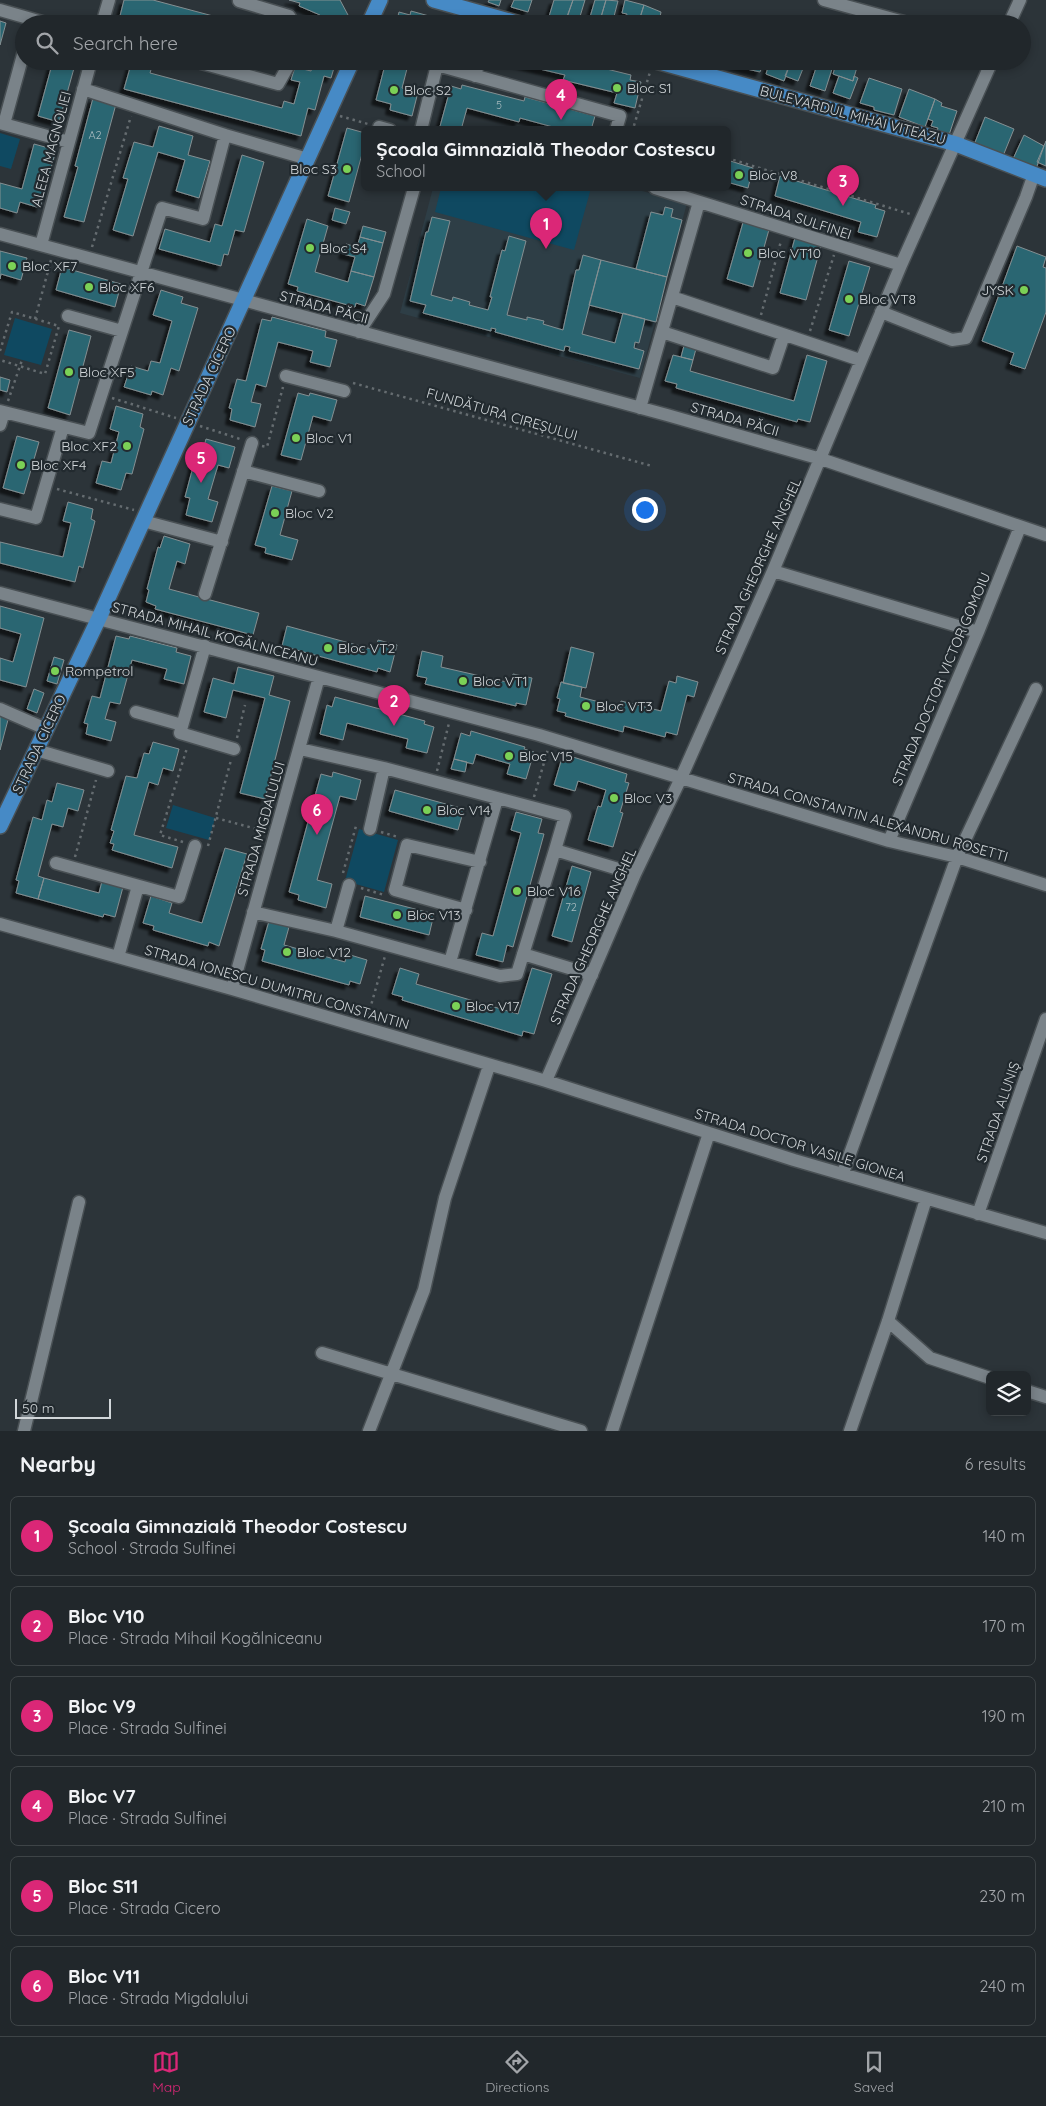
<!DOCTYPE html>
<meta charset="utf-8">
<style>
:root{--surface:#21272b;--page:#292f33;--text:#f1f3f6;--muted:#a2a5a9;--line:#3e4447;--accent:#db2777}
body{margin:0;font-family:Quicksand,sans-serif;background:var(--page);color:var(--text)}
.controls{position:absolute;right:15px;bottom:15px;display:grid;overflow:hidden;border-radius:8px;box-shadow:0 2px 8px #0003}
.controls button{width:45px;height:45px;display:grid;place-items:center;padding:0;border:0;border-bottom:1px solid var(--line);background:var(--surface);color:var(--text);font:25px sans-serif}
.scale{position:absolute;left:15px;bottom:12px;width:96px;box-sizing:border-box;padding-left:5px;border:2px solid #d1d6d9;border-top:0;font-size:14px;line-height:18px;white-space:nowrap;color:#d1d6d9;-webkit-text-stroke:4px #222a2f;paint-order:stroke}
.you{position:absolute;left:644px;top:509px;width:18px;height:18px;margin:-12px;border:4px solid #fff;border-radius:50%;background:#1a73e8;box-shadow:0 0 0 8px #1a73e833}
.badge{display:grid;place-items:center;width:32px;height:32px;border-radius:50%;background:var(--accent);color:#fff;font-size:16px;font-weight:700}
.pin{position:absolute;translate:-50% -41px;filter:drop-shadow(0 1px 2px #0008)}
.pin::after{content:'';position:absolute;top:26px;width:18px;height:15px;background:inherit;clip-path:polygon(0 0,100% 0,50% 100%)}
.popup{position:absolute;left:361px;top:126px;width:370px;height:65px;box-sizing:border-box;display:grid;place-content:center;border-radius:8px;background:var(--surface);filter:drop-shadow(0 1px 4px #0005);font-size:16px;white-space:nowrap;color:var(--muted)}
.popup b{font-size:19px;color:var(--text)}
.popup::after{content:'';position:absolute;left:50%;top:100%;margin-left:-10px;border:10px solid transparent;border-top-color:var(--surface)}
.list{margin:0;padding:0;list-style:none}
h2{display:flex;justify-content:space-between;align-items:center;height:65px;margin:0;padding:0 20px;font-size:21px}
h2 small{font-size:16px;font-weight:400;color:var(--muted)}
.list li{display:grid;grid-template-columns:32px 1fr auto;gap:15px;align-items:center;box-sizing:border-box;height:80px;margin:0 10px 10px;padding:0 10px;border:1px solid var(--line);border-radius:8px}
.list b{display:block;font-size:19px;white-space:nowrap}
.list p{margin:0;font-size:16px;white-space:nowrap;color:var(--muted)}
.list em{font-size:16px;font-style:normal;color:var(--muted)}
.icon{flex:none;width:28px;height:28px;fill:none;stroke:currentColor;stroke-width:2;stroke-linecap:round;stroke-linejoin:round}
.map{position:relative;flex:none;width:1046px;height:1431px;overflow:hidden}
.search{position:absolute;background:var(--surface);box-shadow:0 2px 8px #0003;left:15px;right:15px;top:15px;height:55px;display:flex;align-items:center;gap:12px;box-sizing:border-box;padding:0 18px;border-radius:28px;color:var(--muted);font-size:19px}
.sheet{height:605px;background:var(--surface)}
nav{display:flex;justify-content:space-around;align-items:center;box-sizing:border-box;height:70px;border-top:1px solid var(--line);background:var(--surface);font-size:14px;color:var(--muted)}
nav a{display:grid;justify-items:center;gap:2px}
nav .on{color:var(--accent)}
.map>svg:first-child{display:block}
.built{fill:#2e3e46}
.green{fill:#0f4961}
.building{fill:#2a6672;stroke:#848f92;filter:url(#shadow)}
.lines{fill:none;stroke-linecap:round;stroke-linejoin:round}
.minor-casing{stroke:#495054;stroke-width:15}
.major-casing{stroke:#495054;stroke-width:18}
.path{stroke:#656c70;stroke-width:2.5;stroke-dasharray:2.5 4;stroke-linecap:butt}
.minor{stroke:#7a8389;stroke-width:12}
.major{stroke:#468ac6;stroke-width:15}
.poi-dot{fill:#7bd156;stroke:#222a2f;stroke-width:2}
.labels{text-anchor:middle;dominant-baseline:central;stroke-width:4.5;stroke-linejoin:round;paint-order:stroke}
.number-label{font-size:11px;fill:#a7babf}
.poi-label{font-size:14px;fill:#d1d6d9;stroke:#222a2f;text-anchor:start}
.street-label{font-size:14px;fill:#d1d6d9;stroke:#222a2f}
</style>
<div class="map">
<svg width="1046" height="1431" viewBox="0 0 1046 1431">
<defs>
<filter id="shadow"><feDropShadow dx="-4.5" dy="4.5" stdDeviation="1" flood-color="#0009"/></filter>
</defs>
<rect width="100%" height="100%" fill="#2c3439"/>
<path class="built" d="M433,188H631L687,203L640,378L400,313Z"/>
<path class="green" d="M0,133L20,139L11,169L0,166Z
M441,188H591L574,250L435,212Z
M15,318L52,329L41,365L4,355Z
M173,805L215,818L209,840L166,828Z
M359,829L398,840L384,892L345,881Z"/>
<path class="building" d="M124,0H153L243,24H169L146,18L144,24H118Z
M289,0H340L348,15L345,24H318L320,15L299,6L300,3Z
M489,0H501L499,6L488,2Z
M514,0H532L528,12L511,7Z
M554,0H573L565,24L548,20Z
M573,0H585L578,23L566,19Z
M595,0H606L599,24H588Z
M606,0L618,1L612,24H599Z
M625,0L644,5L638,24H624L627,14L622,13Z
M644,5L661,12L659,22L652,20L651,24H638Z
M411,11L458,24H396L399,12L410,15Z
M0,21L6,23L0,45Z
M53,61H76L59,122L38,116Z
M132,61L153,63L150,73L282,108L284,101L294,104L300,82L291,80L295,67L311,71L314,61H336L331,78L324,76L315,110L308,108L301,136L124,89Z
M386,61H409L402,88L418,92L412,116L390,110L391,104L376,100Z
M506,61H574L631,75L630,80L641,82L635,108L614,103L617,93L563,80L565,75Z
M733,61H749L747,69L732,65Z
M749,61H764L760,72L747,69Z
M770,61H791L784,81L766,74Z
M791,61H806L798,81L785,76Z
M837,61L857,67L853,81L833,74Z
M817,65L832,69L825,91L810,86Z
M839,76L853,81L854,76L858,78L850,99L833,93Z
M869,78L902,89L894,115L874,110V107L860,103Z
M462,85L524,101L525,97L595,116L591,130H564L520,118L519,122L467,108L461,130H439L451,86L461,89Z
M909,89L935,99L925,127L899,117Z
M93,98L116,104L84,222L64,217L78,167L75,166Z
M935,99L942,103L941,106L957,111L949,135L937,131L938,128L931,126L933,121L928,119Z
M985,117L1014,129L1003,156L974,145Z
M159,126L193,136L188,155L210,161L199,198L176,191L185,160L158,152L133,236L113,230L128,179L123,178L134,142L153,147Z
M347,128L365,133V143L349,202L328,196Z
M1024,135L1044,146L1036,169L1013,159Z
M1046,141V166L1037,162Z
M34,144L56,150L40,208L20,202L17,213L0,208V183L22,189Z
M242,155L264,162L244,232L235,230L228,255L224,254L221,266L159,249L165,229L210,242L215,224L222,226Z
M727,160L753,168L748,188L727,182Z
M780,176L876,205L875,208L885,211L877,237L858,232L861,222L775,196Z
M665,207L673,209L671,217L682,220L667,277L636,269L651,212L663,215Z
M335,208L350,212L346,224L332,220Z
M432,217L450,221L431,295L452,301L453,297L470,302L469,305L488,310L492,297H490L502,250L505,251L509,236L526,241L507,315L527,320V317L544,321L543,324L563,330L576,270H579L583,255L601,260L582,334L615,343L623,313L645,319L639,343L635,342L634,348L644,351L639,369L569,351L570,347L565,346L564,351L495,332L496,329L491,328V331L423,313L426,305L410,301L426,232H428Z
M307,219L328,226L315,272L348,282L351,271L374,277L365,306L356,303L355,307L297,291L298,287L288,284Z
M744,219L770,226L753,287L727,279Z
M363,226L386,232L383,243L360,237Z
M796,234L822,242L806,300L780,293Z
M360,237L383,243L374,277L351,271L355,257L343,254L346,244L357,247Z
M1017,246L1046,257L1043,267L1046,268V312L1025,369L1010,364L1014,353L982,341Z
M0,251L27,258L21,280L1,274L0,279Z
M601,260L667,277L656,322L589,305Z
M849,261L870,267L849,336L829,330Z
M62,267L121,284L115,307L56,290Z
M161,290L183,297L181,303L198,308L179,371L171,368L163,395L152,391L151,395L124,387L131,366L148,371L151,361L160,363L172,321L153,315Z
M272,317L326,331L325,337L337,340L330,367L310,362L313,351L278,342L266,387L256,384L251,402L261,404L255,427L230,420L232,409L229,408L237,379L246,381L262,319L271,321Z
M69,330L91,336L70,415L48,408Z
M685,342L697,345L693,360L681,357Z
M673,355L693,360L690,371L794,401L807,355L827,361L810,422L798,419L797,422L676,388L677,384L665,381Z
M0,377L10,380L7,392L0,390Z
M298,393L309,396L310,393L337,400L331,421L313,416L301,460L281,455Z
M116,406L143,414L140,427L144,429L132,474L126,473L121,490L96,483L102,461L111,463L119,432L110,429Z
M17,436L39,442L24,494L3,488Z
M206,439L235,447L229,468L218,465L208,499L218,502L212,522L186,515L190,498L185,497L197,452L202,454Z
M272,486L292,491L280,535L298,540L292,560L265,553L266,548L255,545Z
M68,502L93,509L91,519L95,521L83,568L79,566L75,582L0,563V542L63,557L71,523L63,521Z
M164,536L190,544L185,564L177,561L169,589L259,613L253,635L155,609L156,606L146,602L149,590L147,589L158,547L160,548Z
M0,606L44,618L26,687L0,680V658L13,662L21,634L0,628Z
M287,626L375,650L378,640L397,645L390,672L378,668L377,672L282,646Z
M116,636L129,639L130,636L177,648L176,652L191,656L184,684L164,679L167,669L132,660L120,704L110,702L105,719L116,722L111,741L86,734L88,724L84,723L92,696L100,698Z
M571,647L594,653L586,688L563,683Z
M422,651L443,656L441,667L511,683L513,674L532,678L526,705L516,703V706L425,684L427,678L417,676Z
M54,657L64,660L57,684L47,681Z
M238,667L274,676L269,695L290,701L265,799L240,793L265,698L233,690L226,718L204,712L213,678L234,684Z
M677,676L698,682L694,697L687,695L677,735L666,732L665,737L624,726L623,732L565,716L566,713L557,711L560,699L557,698L561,682L582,687L580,697L619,707L621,701L661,711L669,681L676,683Z
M34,689L44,693L37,713L27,709Z
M335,697L425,721L424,724L434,727L427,753L406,748L408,739L347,723L343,740L320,734L327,705L332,707Z
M0,714L9,716L0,750Z
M471,731L525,747L524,749L534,752L526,779L507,774L510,764L476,754L473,764L454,759L461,733L470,736Z
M153,742L179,749L173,771L163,768L158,785L149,782L134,835L178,847L172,868L112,850L114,844L110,843L114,831L111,830L126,776L137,778L144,753L149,754Z
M573,757L627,774L625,782L629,783L620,812L623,813L613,847L588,840L598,806L601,807L606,790L578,781L575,791L554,785L562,758L571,761Z
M454,759L467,762L465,772L451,769Z
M333,772L361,780L356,800L340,796L317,880L332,884L326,908L298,900L299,895L289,892L321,774L332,777Z
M57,783L84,790L78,811L68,808L63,827L52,824L38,876L44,878L38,899L16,893L19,881L16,880L33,817L42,820L47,800L52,802Z
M395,790L464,809L458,830L389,811Z
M516,812L542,819L538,833L544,834L513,947L507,945L503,962L476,955L482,933L493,936L521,833L511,830Z
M225,848L247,854L219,946L209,942L208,946L153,930L154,926L143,923L151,896L172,903L169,913L202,923Z
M572,866L591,872L572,942L552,936Z
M44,878L99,893L102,881L123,887L115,917L104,914L103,917L38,899Z
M365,896L434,914L429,935L360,917Z
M269,921L289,927L284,945L345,962L347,954L367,960L360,984L350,981L349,985L262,961L265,950L261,949Z
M400,968L419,974L416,984L518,1014L532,968L552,974L534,1034L523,1031L522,1036L402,1000L403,997L392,994Z"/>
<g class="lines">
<g class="minor-casing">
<path id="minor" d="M824,0L911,24
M239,1L289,16L294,24
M0,10L49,24
M102,24L109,0
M1009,24L1020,0
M194,61L278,84L291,61
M475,76L479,61
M83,89L225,135
M0,123L69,142
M4,124L24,51
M379,127L390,130
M421,130L437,65L620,116L616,130
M655,188L901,265
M0,234L667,415L821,459L1046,535
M41,245L91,61
M672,297L860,360
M881,312L952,340L966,338L1026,197L1034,174
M68,316L122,331
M359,332L384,294L414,188
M662,332L773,368L784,335
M286,376L344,391
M640,408L699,202
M0,411L89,433L162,208L203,219L225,135L308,159
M0,425L4,412
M243,471L319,491
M0,509L36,518L63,427
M143,521L222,542
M773,571L978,632
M0,593L539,735L889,841L957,857L1046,885
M205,594L252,443
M205,646L180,733L234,749
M0,709L46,729
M136,712L182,725
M300,749L384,768L565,816L555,850L635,874
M36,750L108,771
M370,829L384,768
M889,841L978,632L1020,527
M56,863L179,897L195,846
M466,910L395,890L407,845L480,862
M253,912L336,931L500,976L517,974L555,850
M0,924L232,989L546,1081L794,1160L1046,1233
M336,931L349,885
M523,954L592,975
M118,957L138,886
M450,962L497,799
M232,989L319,677
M546,1081L635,874L681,778L773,571L901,265L992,61
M843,1173L957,857L1036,689
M978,1214L1046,1019
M888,1321L930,1358L990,1378
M322,1353L581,1431
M1027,1391L1046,1397
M24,1431L79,1202
M369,1431L424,1290L445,1198L489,1066
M612,1431L709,1133
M850,1431L888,1321L926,1199"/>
</g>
<g class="major-casing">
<path id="major" d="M434,0L520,24
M369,24L380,0
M656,61L956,144L1046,179
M0,826L99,618L352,61"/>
</g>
<path class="path" d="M117,61H125
M340,116L368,124
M630,128L633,129L650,72
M727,158L910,214
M92,247L131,116
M761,315L781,241
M35,319L51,260
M810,331L834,255
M0,351L12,312L59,326L45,374L0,360
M353,383L652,466
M112,398L176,418
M8,401L22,360
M200,426L240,439
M262,446L267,447L283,387
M57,489L134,510
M237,738L245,705
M437,771L449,723
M534,797L548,749
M216,818L264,831
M381,832L398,837
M183,842L160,835L187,748
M208,846L231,760
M75,857L96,780
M343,873L356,826L359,827
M361,888L384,895
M368,1016L385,956"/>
<use href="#minor" class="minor"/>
<use href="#major" class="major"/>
</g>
<g class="poi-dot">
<circle cx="617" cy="88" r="5"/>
<circle cx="394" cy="90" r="5"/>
<circle cx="347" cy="169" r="5"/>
<circle cx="739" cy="175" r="5"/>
<circle cx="310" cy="248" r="5"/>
<circle cx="748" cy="253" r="5"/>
<circle cx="12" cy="266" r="5"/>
<circle cx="89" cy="287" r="5"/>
<circle cx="1024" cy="290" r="5"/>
<circle cx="849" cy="299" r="5"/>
<circle cx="69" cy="372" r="5"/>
<circle cx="296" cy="438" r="5"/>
<circle cx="127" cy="446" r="5"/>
<circle cx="21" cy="465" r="5"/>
<circle cx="275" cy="513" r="5"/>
<circle cx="328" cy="648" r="5"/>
<circle cx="55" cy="671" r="5"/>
<circle cx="463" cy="681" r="5"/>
<circle cx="586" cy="706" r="5"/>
<circle cx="509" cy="756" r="5"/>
<circle cx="614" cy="798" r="5"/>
<circle cx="427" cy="810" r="5"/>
<circle cx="517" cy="891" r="5"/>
<circle cx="397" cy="915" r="5"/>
<circle cx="287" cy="952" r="5"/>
<circle cx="456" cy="1006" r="5"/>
</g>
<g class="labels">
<g class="number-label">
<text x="499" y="105">5</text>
<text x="95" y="135">A2</text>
<text x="571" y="907">72</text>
</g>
<g class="poi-label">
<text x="627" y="88">Bloc S1</text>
<text x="404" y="90">Bloc S2</text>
<text x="337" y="169" text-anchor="end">Bloc S3</text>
<text x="749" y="175">Bloc V8</text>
<text x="320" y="248">Bloc S4</text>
<text x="758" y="253">Bloc VT10</text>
<text x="22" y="266">Bloc XF7</text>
<text x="99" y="287">Bloc XF6</text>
<text x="1014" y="290" text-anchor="end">JYSK</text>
<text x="859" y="299">Bloc VT8</text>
<text x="79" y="372">Bloc XF5</text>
<text x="306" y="438">Bloc V1</text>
<text x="117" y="446" text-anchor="end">Bloc XF2</text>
<text x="31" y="465">Bloc XF4</text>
<text x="285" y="513">Bloc V2</text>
<text x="338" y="648">Bloc VT2</text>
<text x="65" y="671">Rompetrol</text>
<text x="473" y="681">Bloc VT1</text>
<text x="596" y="706">Bloc VT3</text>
<text x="519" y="756">Bloc V15</text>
<text x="624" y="798">Bloc V3</text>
<text x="437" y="810">Bloc V14</text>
<text x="527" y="891">Bloc V16</text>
<text x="407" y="915">Bloc V13</text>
<text x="297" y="952">Bloc V12</text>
<text x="466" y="1006">Bloc V17</text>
</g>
<g class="street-label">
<text transform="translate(853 115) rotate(15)">BULEVARDUL MIHAI VITEAZU</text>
<text transform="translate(51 149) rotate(-75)">ALEEA MAGNOLIEI</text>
<text transform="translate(796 217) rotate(18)">STRADA SULFINEI</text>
<text transform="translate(324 307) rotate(15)">STRADA PĂCII</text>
<text transform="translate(209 376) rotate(-65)">STRADA CICERO</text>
<text transform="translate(502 414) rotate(16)">FUNDĂTURA CIREȘULUI</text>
<text transform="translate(735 419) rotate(16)">STRADA PĂCII</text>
<text transform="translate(758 566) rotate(-66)">STRADA GHEORGHE ANGHEL</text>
<text transform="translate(215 634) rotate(15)">STRADA MIHAIL KOGĂLNICEANU</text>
<text transform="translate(941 679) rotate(-67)">STRADA DOCTOR VICTOR GOMOIU</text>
<text transform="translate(39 744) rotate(-65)">STRADA CICERO</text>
<text transform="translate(868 817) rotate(16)">STRADA CONSTANTIN ALEXANDRU ROSETTI</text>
<text transform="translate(261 829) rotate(-74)">STRADA MIGDALULUI</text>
<text transform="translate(593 936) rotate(-66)">STRADA GHEORGHE ANGHEL</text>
<text transform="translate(277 987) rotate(16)">STRADA IONESCU DUMITRU CONSTANTIN</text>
<text transform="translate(998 1112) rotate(-71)">STRADA ALUNIȘ</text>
<text transform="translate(800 1145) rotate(17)">STRADA DOCTOR VASILE GIONEA</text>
</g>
</g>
</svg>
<div class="controls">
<button><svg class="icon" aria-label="layers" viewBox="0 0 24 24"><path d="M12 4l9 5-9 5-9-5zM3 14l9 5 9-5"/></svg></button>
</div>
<div class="scale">50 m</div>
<div class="you"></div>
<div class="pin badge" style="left:546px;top:249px">1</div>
<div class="popup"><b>Școala Gimnazială Theodor Costescu</b>School</div>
<div class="pin badge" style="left:394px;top:726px">2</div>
<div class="pin badge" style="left:843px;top:206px">3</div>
<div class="pin badge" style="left:561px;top:120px">4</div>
<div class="pin badge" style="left:201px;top:483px">5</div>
<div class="pin badge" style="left:317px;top:835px">6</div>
<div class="search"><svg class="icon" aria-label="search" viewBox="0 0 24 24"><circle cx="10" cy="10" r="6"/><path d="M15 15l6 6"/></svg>Search here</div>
</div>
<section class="sheet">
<h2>Nearby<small>6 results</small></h2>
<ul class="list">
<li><span class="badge">1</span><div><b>Școala Gimnazială Theodor Costescu</b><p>School · Strada Sulfinei</p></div><em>140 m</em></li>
<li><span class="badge">2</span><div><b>Bloc V10</b><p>Place · Strada Mihail Kogălniceanu</p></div><em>170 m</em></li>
<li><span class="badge">3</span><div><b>Bloc V9</b><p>Place · Strada Sulfinei</p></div><em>190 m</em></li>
<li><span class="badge">4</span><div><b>Bloc V7</b><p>Place · Strada Sulfinei</p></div><em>210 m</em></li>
<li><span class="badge">5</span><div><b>Bloc S11</b><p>Place · Strada Cicero</p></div><em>230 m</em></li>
<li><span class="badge">6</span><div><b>Bloc V11</b><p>Place · Strada Migdalului</p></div><em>240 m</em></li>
</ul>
</section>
<nav>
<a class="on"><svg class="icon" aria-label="map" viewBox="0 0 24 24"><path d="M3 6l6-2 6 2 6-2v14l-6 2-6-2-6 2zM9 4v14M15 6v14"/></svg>Map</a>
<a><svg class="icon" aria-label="directions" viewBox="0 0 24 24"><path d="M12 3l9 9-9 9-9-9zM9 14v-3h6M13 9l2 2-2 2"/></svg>Directions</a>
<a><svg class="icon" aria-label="saved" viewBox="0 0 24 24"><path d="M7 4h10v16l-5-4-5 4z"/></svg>Saved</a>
</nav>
